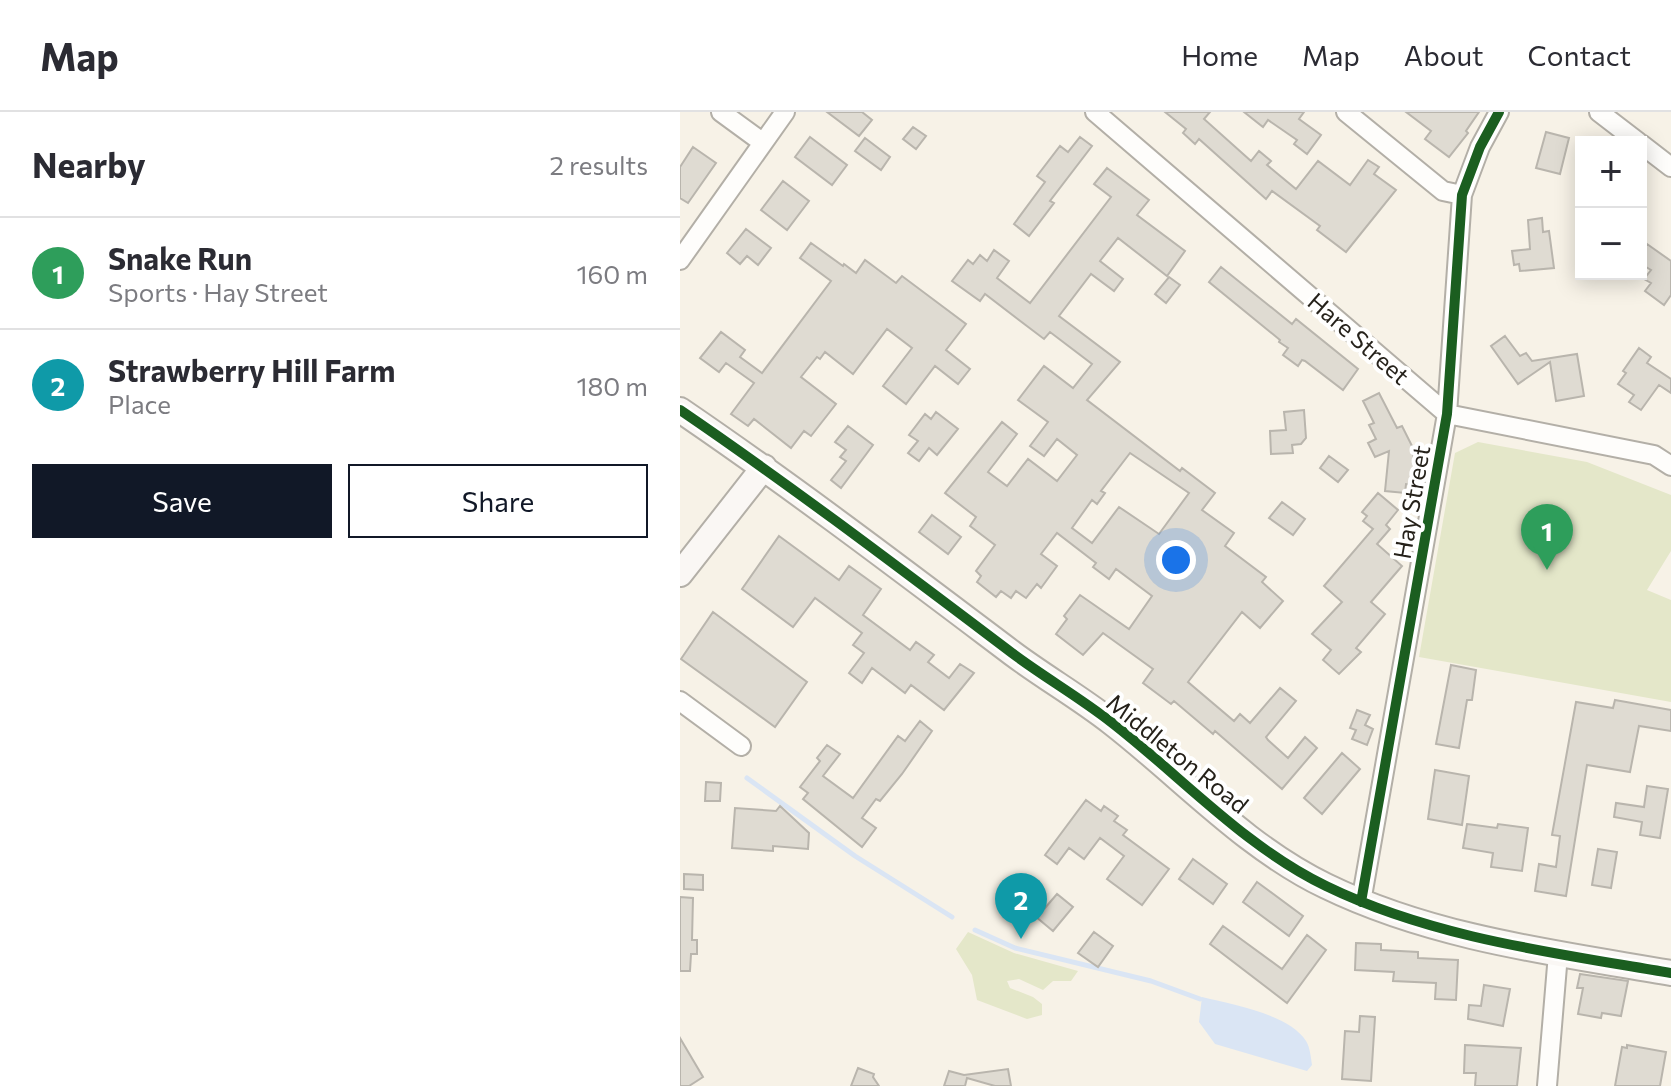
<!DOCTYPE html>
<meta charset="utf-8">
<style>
:root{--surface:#fff;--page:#f2f2f3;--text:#2b2b33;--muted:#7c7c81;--line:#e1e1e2;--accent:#111827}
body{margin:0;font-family:Commissioner,sans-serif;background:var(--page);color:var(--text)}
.controls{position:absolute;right:24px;top:24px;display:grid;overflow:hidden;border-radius:0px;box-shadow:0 4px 20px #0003}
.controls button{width:72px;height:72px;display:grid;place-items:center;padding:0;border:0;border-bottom:2px solid var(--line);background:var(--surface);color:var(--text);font:40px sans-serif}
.you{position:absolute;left:496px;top:448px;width:28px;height:28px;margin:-20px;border:6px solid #fff;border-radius:50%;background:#1a73e8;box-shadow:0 0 0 12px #1a73e833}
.badge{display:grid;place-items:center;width:52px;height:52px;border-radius:50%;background:var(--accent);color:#fff;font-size:26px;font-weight:700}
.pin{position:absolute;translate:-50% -66px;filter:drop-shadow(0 2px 4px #0008)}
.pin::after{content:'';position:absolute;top:42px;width:28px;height:24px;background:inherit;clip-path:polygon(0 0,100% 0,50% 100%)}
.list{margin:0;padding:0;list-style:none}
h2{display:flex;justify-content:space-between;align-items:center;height:104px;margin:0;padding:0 32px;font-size:34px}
h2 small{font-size:26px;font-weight:400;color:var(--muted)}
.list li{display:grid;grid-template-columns:52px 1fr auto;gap:24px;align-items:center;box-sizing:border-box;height:112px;padding:0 32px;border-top:2px solid var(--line)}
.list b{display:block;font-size:30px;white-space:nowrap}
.list p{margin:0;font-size:26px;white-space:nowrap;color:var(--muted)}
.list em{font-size:26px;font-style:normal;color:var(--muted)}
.actions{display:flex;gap:16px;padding:24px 32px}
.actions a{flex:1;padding:18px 0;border:2px solid var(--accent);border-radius:0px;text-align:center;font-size:28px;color:var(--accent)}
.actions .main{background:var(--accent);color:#fff}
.map{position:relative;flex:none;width:991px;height:974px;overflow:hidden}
header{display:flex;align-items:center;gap:48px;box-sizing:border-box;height:112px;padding:0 40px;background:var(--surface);border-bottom:2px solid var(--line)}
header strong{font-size:38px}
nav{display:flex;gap:44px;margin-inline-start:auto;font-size:28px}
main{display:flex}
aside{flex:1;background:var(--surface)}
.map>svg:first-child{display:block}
.green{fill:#e4e7c9}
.water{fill:#dae5f4}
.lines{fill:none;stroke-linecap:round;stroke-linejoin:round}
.stream{stroke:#dae5f4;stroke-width:5}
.building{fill:#dfdbd2;stroke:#b9b5ad;stroke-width:2;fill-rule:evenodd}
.street-casing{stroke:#b3afa7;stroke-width:22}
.secondary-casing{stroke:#b3afa7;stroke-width:28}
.street{stroke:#fefdfb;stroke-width:18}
.secondary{stroke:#faf7f4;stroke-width:24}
.cycleway-casing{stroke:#fff;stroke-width:15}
.cycleway{stroke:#1b5e20;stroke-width:10}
.labels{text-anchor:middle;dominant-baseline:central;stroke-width:8;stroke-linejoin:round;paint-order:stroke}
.street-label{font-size:24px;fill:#25211a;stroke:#fff}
</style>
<header>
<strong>Map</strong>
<nav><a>Home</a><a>Map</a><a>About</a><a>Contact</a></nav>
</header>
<main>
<aside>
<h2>Nearby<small>2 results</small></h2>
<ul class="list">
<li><span class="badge" style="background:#2e9e5b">1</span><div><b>Snake Run</b><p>Sports · Hay Street</p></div><em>160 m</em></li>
<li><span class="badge" style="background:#0f9aa8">2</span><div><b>Strawberry Hill Farm</b><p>Place</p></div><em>180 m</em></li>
</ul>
<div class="actions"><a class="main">Save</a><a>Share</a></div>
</aside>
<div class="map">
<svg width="991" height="974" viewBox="0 0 991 974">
<rect width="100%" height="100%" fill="#f7f2e7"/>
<path class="green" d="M798,330L907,350L991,383V439L967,478L991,488V590L739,545L775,341Z
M288,820L334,841L398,859L391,869H373L363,878L339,867L327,869L330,876L353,885L362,892V903L347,907L297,888L292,863L276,837Z"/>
<path class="water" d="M522,885C551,892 609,902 626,929C630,935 631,946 632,953L627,959L535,932L519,910Z"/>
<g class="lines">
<path class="stream" d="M67,666L175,744L272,805
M295,818L335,836L471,869L520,887"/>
</g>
<path class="building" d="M147,0H182L192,8L179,24Z
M485,0H530L524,7L571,49L579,39L591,49L587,53L616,77L638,49L670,73L688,48L699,55L694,62L716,78L666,140L637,118L640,114L592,79L586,87L519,27L515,32L503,21L506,17Z
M564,0H624L619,7L641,23L627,42L614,32L617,28L588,8L583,15Z
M726,0H799L786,19L788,21L769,45L745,27L751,19Z
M233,15L246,24L236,37L223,27Z
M866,20L889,26L880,62L856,56Z
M130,25L167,53L152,73L115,45Z
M400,25L412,34L370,89L374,91L349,124L334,112L365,70L357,64L380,34L388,40Z
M185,26L210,45L201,58L175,39Z
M13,35L36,51L8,91L0,86V55Z
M427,56L469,88L457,103L505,139L487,164L438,126L420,149L443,167L434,179L411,162L379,204L440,250L407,288L500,359L502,356L535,381L522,398L554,421L545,434L586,465L582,470L603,489L580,516L562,500L508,570L554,609L560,602L570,611L600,576L616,589L586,625L588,628L608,646L625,625L637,636L602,677L535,619L533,622L494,589L491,592L463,571L473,557L423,521L403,543L376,522L387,507L384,504L400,483L449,517L472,484L436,457L429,467L413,455L416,451L377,421L361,442L377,454L361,476L357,472L346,486L336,479L331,486L321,479L316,485L297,470L301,464L296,459L315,433L290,414L296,405L265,381L322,310L337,322L308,360L327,374L348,347L377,369L397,343L377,327L364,344L350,334L368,310L338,288L364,254L393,276L412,252L370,220L364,227L305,182L300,189L272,169L288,148L293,152L300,143L307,149L314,138L329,149L317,166L350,191L431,85L414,72ZM450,341L509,381L479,422L439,395L412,431L392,416L412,388L417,392L425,381L421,379Z
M103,69L129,89L107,118L81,98Z
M862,106L863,120L869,119L874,156L840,159L839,152L834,153L832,139L850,137L848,108Z
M66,117L91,136L78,153L67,144L60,152L47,141Z
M131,131L163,154L164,152L176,161L185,148L216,171L222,164L286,212L266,238L290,257L278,272L255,254L226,292L203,274L232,236L207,217L173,262L145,240L140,247L137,245L121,265L156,292L131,324L124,319L111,336L74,307L68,314L51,302L74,271L46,251L39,260L20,246L41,220L65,238L60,245L82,261L151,169L120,146Z
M967,132L991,149V183L984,193L965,179L971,171L964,167L971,158L961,152V140Z
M541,155L612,212L616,207L678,257L663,278L625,249L622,248L618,254L603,243L608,236L599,230L600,228L529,170Z
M489,165L500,173L486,191L475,182Z
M825,224L840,244L846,241L852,249L897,242L904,284L876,289L870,250L838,272L811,234Z
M959,236L971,245L967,251L991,267V281L979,273L961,298L949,290L954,283L938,272L946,261L943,259Z
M699,281L717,316L722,314L734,338L733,348H737L734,373L726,372L725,381L705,379L709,339L695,345L688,331L696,327L689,313L694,311L683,289Z
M624,298L626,326L621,332L612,333L613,341L591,342L590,319L606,318L604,300Z
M256,300L278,317L257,343L249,336L239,349L228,341L238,329L229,323L245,302L251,307Z
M168,314L193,333L161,376L151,368L166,349L160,345L166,338L155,330Z
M649,344L668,358L658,370L640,356Z
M698,381L718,398L706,413L710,417L697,432L722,454L691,490L705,502L676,536L681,540L659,562L643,548L651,538L632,522L662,490L644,474L693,417L683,409L687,404L682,400Z
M602,390L625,407L613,423L589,406Z
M252,403L281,425L268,442L239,420Z
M99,424L159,468L169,454L201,477L183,503L230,538L236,530L254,543L248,550L269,566L280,552L294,561L264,598L231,573L225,581L192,556L182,571L169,561L184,541L173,533L182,521L135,486L113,515L62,477Z
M33,500L127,570L95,615L1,547Z
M771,553L796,558L792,588H787L779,636L756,632Z
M935,588L991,598V619L959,614L950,660L907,653L886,784L855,779L859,752L876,755L880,724L872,723L896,590L933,596Z
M677,598L690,603L685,613L693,617L687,633L672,627L676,618L670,616Z
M240,609L252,619L222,662L200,689L196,687L182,706L196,716L182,735L123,687L128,681L120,675L140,649L137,646L147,633L160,642L143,664L173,686L218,624L225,629Z
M662,641L680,657L642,702L624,686Z
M755,658L789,664L782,713L748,707Z
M26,670L41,671L40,689H25Z
M967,674L988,677L980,726L960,723L962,710L934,705L936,691L964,695Z
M406,688L421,699L424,694L438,704L434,709L447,718L443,723L489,757L462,793L427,767L444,744L420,726L404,747L389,736L377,752L365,743Z
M100,694L129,721L128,737L93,734V739L52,736L55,696L96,699Z
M787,712L817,716L818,712L848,716L842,759L811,755L813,741L783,736Z
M918,737L937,740L931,776L912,773Z
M513,747L547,772L533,792L499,767Z
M4,762L23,763V778L4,777Z
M577,770L623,804L609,824L563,790Z
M340,776L365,796L377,782L393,795L373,819L332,785Z
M0,785L13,786L12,828H17V842H11L10,859H0Z
M543,814L602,857L627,823L646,838L607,891L530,832Z
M414,820L433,834L418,855L398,841Z
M676,831L701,832V838L738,840V846L778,848L776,888L755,887L756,871L713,869L714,860L675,858Z
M900,862L948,869L941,904L922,901L921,906L898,902L903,876H897Z
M804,873L830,877L823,914L788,907L789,893L801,894Z
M680,904L695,905L691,969L662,967L665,919L679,920Z
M0,926L23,965L9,974H0Z
M785,933L841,936L837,974H795L796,961H784Z
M947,933L986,940L980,974H935L942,935L947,936Z
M178,956L194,962L193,965L199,974H171Z
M328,957L331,974H315L287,966L285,974H264L269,959L284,963Z"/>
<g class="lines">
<g class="street-casing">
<path id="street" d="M41,0L82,30
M415,0L767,302L974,343L991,354
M666,0L763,79L782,83
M919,0L958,30
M961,32L991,55
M0,148L105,0
M0,589L61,634
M681,790L767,302L782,83L800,35L819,0
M867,974L878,842"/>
</g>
<g class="secondary-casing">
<path id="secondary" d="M0,298C113,375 222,458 332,541C364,565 399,585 431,610C502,665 565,735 646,774C753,826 875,841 991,861
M0,462L84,355"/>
</g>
<use href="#street" class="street"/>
<use href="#secondary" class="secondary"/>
<g class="cycleway-casing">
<path id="cycleway" d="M0,298C113,375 222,458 332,541C364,565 399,585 431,610C502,665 565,735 646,774C753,826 875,841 991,861
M681,790L767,302L782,83L800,35L819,0"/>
</g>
<use href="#cycleway" class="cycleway"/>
</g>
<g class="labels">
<g class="street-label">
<text transform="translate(679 226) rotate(41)">Hare Street</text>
<text transform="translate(731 390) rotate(-80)">Hay Street</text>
<text transform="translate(498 641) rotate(39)">Middleton Road</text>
</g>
</g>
</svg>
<div class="controls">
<button>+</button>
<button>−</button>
</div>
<div class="you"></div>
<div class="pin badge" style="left:867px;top:458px;background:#2e9e5b">1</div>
<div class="pin badge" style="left:341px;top:827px;background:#0f9aa8">2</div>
</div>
</main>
